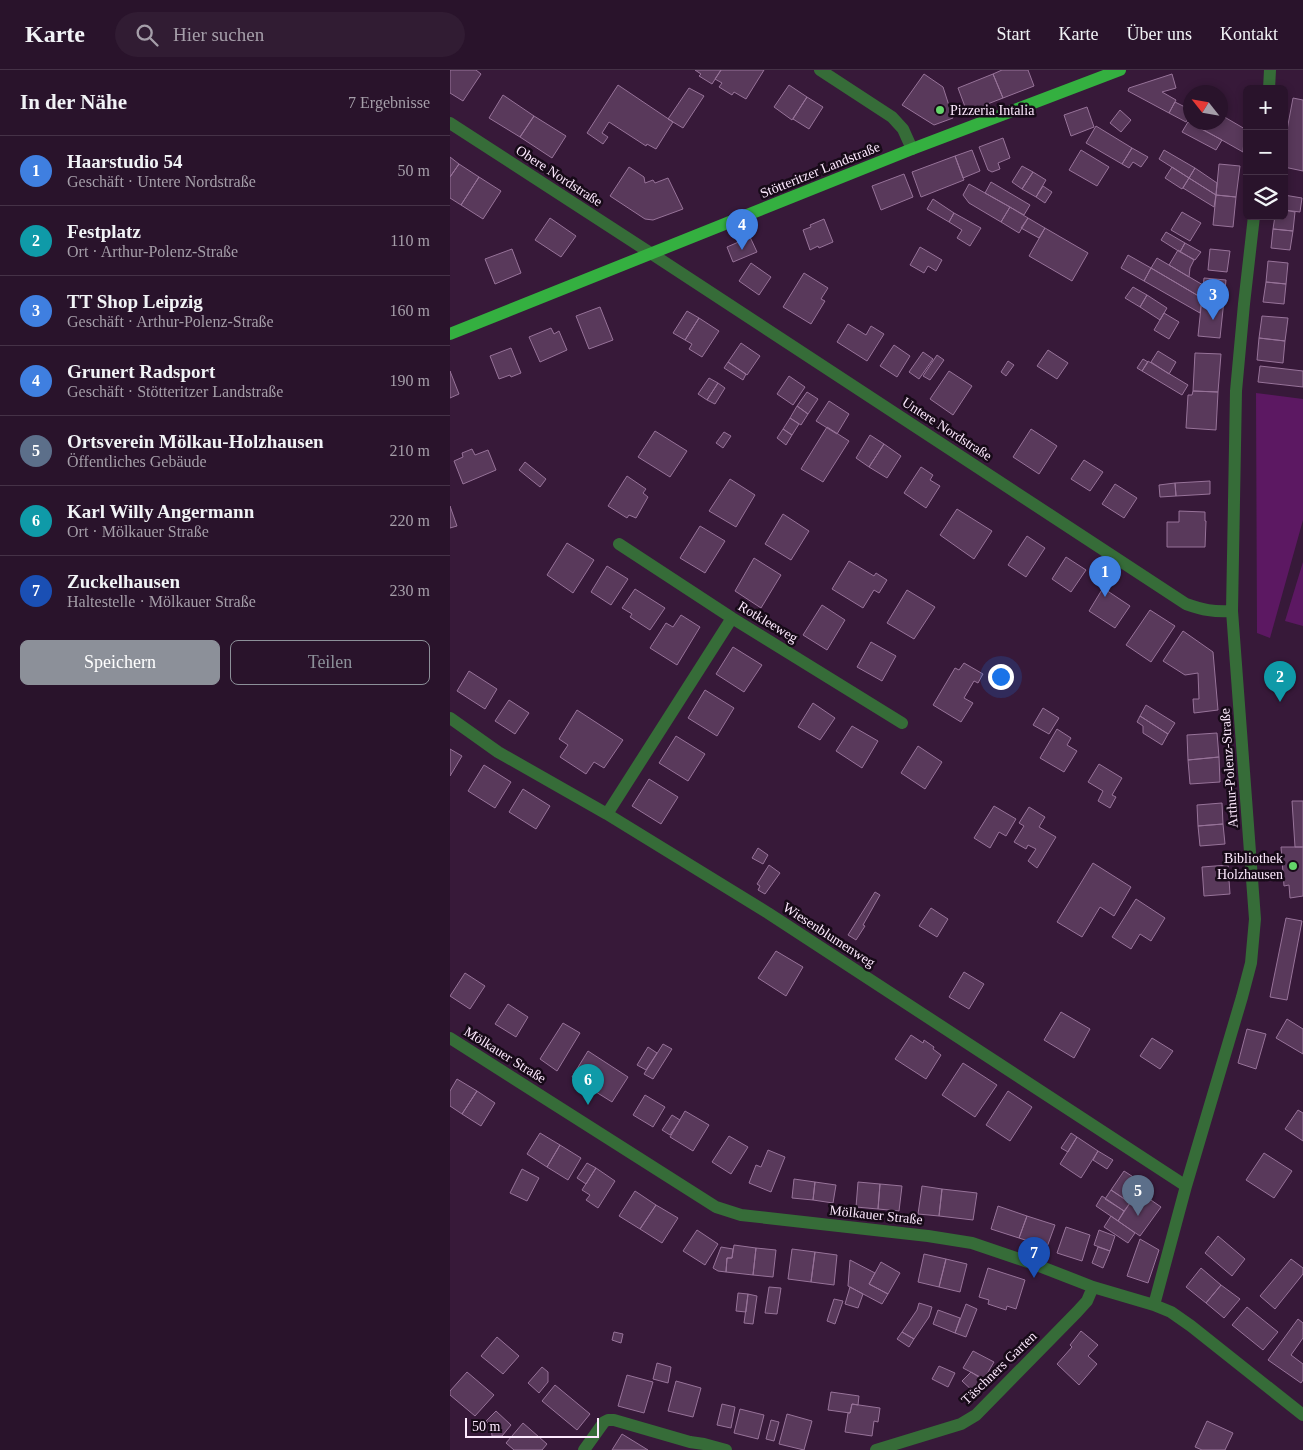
<!DOCTYPE html>
<html lang="de">
<meta charset="utf-8">
<style>
:root{--surface:#29132b;--page:#311c33;--text:#f1f3f6;--muted:#a59ea9;--line:#453247;--accent:#8c9099}
body{margin:0;font-family:Georgia,serif;background:var(--page);color:var(--text)}
.controls{position:absolute;right:15px;top:15px;display:grid;overflow:hidden;border-radius:8px;box-shadow:0 2px 8px #0003}
.controls button{width:45px;height:45px;display:grid;place-items:center;padding:0;border:0;border-bottom:1px solid var(--line);background:var(--surface);color:var(--text);font:25px sans-serif}
.compass{position:absolute;left:733px;top:15px;width:45px;height:45px;border-radius:50%;background:var(--surface);box-shadow:0 2px 8px #0003;rotate:301deg}
.scale{position:absolute;left:15px;bottom:12px;width:134px;box-sizing:border-box;padding-left:5px;border:2px solid #fde9fe;border-top:0;font-size:14px;line-height:18px;white-space:nowrap;color:#fde9fe;-webkit-text-stroke:4px #170a18;paint-order:stroke}
.you{position:absolute;left:550px;top:606px;width:18px;height:18px;margin:-12px;border:4px solid #fff;border-radius:50%;background:#1a73e8;box-shadow:0 0 0 8px #1a73e833}
.badge{display:grid;place-items:center;width:32px;height:32px;border-radius:50%;background:var(--accent);color:#fff;font-size:16px;font-weight:700}
.pin{position:absolute;translate:-50% -41px;filter:drop-shadow(0 1px 2px #0008)}
.pin::after{content:'';position:absolute;top:26px;width:18px;height:15px;background:inherit;clip-path:polygon(0 0,100% 0,50% 100%)}
.list{margin:0;padding:0;list-style:none}
h2{display:flex;justify-content:space-between;align-items:center;height:65px;margin:0;padding:0 20px;font-size:21px}
h2 small{font-size:16px;font-weight:400;color:var(--muted)}
.list li{display:grid;grid-template-columns:32px 1fr auto;gap:15px;align-items:center;box-sizing:border-box;height:70px;padding:0 20px;border-top:1px solid var(--line)}
.list b{display:block;font-size:19px;white-space:nowrap}
.list p{margin:0;font-size:16px;white-space:nowrap;color:var(--muted)}
.list em{font-size:16px;font-style:normal;color:var(--muted)}
.actions{display:flex;gap:10px;padding:15px 20px}
.actions a{flex:1;padding:11px 0;border:1px solid var(--accent);border-radius:8px;text-align:center;font-size:18px;color:var(--accent)}
.actions .main{background:var(--accent);color:#fff}
.icon{flex:none;width:28px;height:28px;fill:none;stroke:currentColor;stroke-width:2;stroke-linecap:round;stroke-linejoin:round}
.map{position:relative;flex:none;width:853px;height:1380px;overflow:hidden}
header{display:flex;align-items:center;gap:30px;box-sizing:border-box;height:70px;padding:0 25px;background:var(--surface);border-bottom:1px solid var(--line)}
header strong{font-size:24px}
nav{display:flex;gap:28px;margin-inline-start:auto;font-size:18px}
.search{width:350px;height:45px;background:var(--page);display:flex;align-items:center;gap:12px;box-sizing:border-box;padding:0 18px;border-radius:28px;color:var(--muted);font-size:19px}
main{display:flex}
aside{flex:1;background:var(--surface)}
.map>svg:first-child{display:block}
.green{fill:#5c1862}
.building{fill:#59395b;stroke:#977399}
.lines{fill:none;stroke-linecap:round;stroke-linejoin:round}
.minor{stroke:#366c38;stroke-width:12}
.major{stroke:#34b040;stroke-width:12}
.poi-dot{fill:#63d469;stroke:#170a18;stroke-width:2}
.labels{text-anchor:middle;dominant-baseline:central;stroke-width:5;stroke-linejoin:round;paint-order:stroke}
.poi-label{font-size:14px;fill:#fde9fe;stroke:#170a18;text-anchor:start}
.street-label{font-size:14px;fill:#fde9fe;stroke:#170a18}
</style>
<header>
<strong>Karte</strong>
<div class="search"><svg class="icon" aria-label="search" viewBox="0 0 24 24"><circle cx="10" cy="10" r="6"/><path d="M15 15l6 6"/></svg>Hier suchen</div>
<nav><a>Start</a><a>Karte</a><a>Über uns</a><a>Kontakt</a></nav>
</header>
<main>
<aside>
<h2>In der Nähe<small>7 Ergebnisse</small></h2>
<ul class="list">
<li><span class="badge" style="background:#3f7fe0">1</span><div><b>Haarstudio 54</b><p>Geschäft · Untere Nordstraße</p></div><em>50 m</em></li>
<li><span class="badge" style="background:#0f9aa8">2</span><div><b>Festplatz</b><p>Ort · Arthur-Polenz-Straße</p></div><em>110 m</em></li>
<li><span class="badge" style="background:#3f7fe0">3</span><div><b>TT Shop Leipzig</b><p>Geschäft · Arthur-Polenz-Straße</p></div><em>160 m</em></li>
<li><span class="badge" style="background:#3f7fe0">4</span><div><b>Grunert Radsport</b><p>Geschäft · Stötteritzer Landstraße</p></div><em>190 m</em></li>
<li><span class="badge" style="background:#5c6f8a">5</span><div><b>Ortsverein Mölkau-Holzhausen</b><p>Öffentliches Gebäude</p></div><em>210 m</em></li>
<li><span class="badge" style="background:#0f9aa8">6</span><div><b>Karl Willy Angermann</b><p>Ort · Mölkauer Straße</p></div><em>220 m</em></li>
<li><span class="badge" style="background:#1a4fb4">7</span><div><b>Zuckelhausen</b><p>Haltestelle · Mölkauer Straße</p></div><em>230 m</em></li>
</ul>
<div class="actions"><a class="main">Speichern</a><a>Teilen</a></div>
</aside>
<div class="map">
<svg width="853" height="1380" viewBox="0 0 853 1380">
<rect width="100%" height="100%" fill="#371939"/>
<path class="green" d="M806,323L853,329V450L820,568L807,563Z
M853,492V556L835,551Z"/>
<path class="building" d="M0,0H26L31,4L13,31L0,23Z
M245,0H271L262,14L249,6L251,4Z
M271,0H314L296,29L284,22L282,25L269,17L272,13L265,9Z
M552,0H578L584,16L553,28L543,4Z
M474,4L493,17L503,48L484,55L452,35Z
M543,4L553,28L517,42L508,18Z
M722,4L726,18L712,22L726,30L719,43L678,21L679,18Z
M168,15L223,52L206,79L197,74L196,76L159,52L152,63L158,67L153,74L137,63Z
M339,15L357,27L342,50L324,37Z
M239,18L254,26L233,58L218,49Z
M53,25L84,46L70,67L39,48Z
M357,27L373,37L359,59L343,49Z
M843,28L853,30V101L834,97V76Z
M725,32L741,40V44L736,52L719,43Z
M637,37L644,57L621,66L614,45Z
M670,40L681,50L671,62L660,53Z
M771,45L795,59L793,82L747,56L749,52H771Z
M84,46L116,66L102,88L70,67Z
M738,52L772,70L766,80L732,62Z
M646,56L682,78L672,94L636,73Z
M553,68L560,88L548,93L550,99L542,102L538,100L529,77Z
M682,78L698,87L691,97L683,92L679,98L672,94Z
M522,80L530,101L513,108L505,86Z
M631,80L659,97L647,116L619,100Z
M714,80L745,98L739,108L709,89Z
M505,86L514,110L471,127L462,102Z
M0,87L9,94L0,107Z
M9,94L29,107L11,135L0,128V107Z
M769,94L790,96L786,127L766,125Z
M572,96L583,102L572,119L562,112Z
M179,97L194,107L195,113L203,110L205,113L218,108L233,139L203,150L195,149L160,126Z
M722,97L739,108L732,119L715,108Z
M745,98L767,113L766,125L739,108Z
M583,102L596,110L586,127L572,119Z
M454,104L463,127L431,140L422,116Z
M29,107L51,121L33,149L11,135Z
M739,108L766,125L764,137L733,118Z
M541,112L580,135L574,145L535,123Z
M519,114L560,137L551,152L519,133L513,125Z
M593,116L602,122L595,133L586,127Z
M766,125L786,127L783,157L763,155Z
M834,125L852,128L850,142L834,140Z
M483,129L504,143L499,152L477,139Z
M560,137L578,148L569,163L551,152Z
M834,140L845,142L843,161L823,159L825,146H834Z
M732,142L751,153L740,171L721,160Z
M504,143L531,158L520,176L507,168L512,160L499,152Z
M100,148L126,166L111,187L85,170Z
M578,148L595,158L589,168L571,158Z
M374,149L383,172L369,178L368,176L360,180L353,160L361,157L360,155Z
M595,158L638,183L622,211L579,186Z
M823,159L843,161L840,180L821,178Z
M716,162L735,173L730,182L711,170Z
M300,167L307,182L283,192L277,177Z
M735,173L751,182L745,190L730,182Z
M470,177L492,190L486,201L478,196L474,203L460,195Z
M62,179L71,203L45,214L35,189Z
M760,179L780,181L777,202L758,200Z
M728,180L744,190L740,198L739,207L719,195Z
M678,185L701,198L694,211L671,198Z
M707,188L753,215L752,228L701,198Z
M818,191L838,193L836,214L816,212Z
M301,193L321,207L309,225L289,211Z
M701,198L752,228L750,243L694,211Z
M354,203L378,218L371,229L375,231L361,254L333,237Z
M754,208L776,210L774,230L752,228Z
M816,212L836,214L834,234L813,232Z
M683,217L697,225L690,237L675,228Z
M697,225L717,238L710,250L690,237Z
M752,228L774,230L770,268L748,266Z
M150,237L163,270L139,279L126,246Z
M237,241L249,248L235,270L223,263Z
M714,243L729,252L719,269L704,260Z
M812,246L838,248L835,271L809,268Z
M249,248L269,261L252,287L239,279L242,274L235,270Z
M398,254L416,265L421,256L434,264L417,291L387,272Z
M101,258L104,264L109,261L117,280L90,292L79,267Z
M809,268L835,271L833,293L807,290Z
M291,273L310,286L297,305L278,292Z
M444,275L460,286L447,307L430,296Z
M61,278L71,303L61,307L60,305L49,309L40,286Z
M598,280L618,293L607,309L587,296Z
M708,281L726,292L719,304L701,292Z
M473,282L483,289L469,309L459,302Z
M745,283L771,284L768,322L743,321Z
M487,285L494,290L480,310L473,306Z
M693,289L698,292L692,301L687,298Z
M558,291L564,295L556,306L551,302Z
M698,291L738,315L732,325L692,301Z
M278,292L296,304L293,310L274,298Z
M810,296L853,301V317L808,312Z
M0,301L9,324L0,328Z
M499,301L522,316L503,345L480,329Z
M339,306L355,317L343,335L327,324Z
M259,308L268,313L257,330L248,324Z
M268,313L275,318L265,334L257,330Z
M743,321L768,322L766,360L736,358L738,325H742Z
M357,322L368,329L358,344L347,336Z
M379,331L399,344L387,364L366,351Z
M347,336L358,344L351,355L340,348Z
M340,348L349,354L342,365L333,359Z
M377,357L399,371L373,412L351,399Z
M333,359L342,365L336,375L327,368Z
M581,359L607,376L589,404L563,387Z
M205,361L237,381L220,407L188,387Z
M274,362L281,366L273,378L266,373Z
M420,365L434,374L419,397L406,388Z
M434,374L451,386L437,408L419,397Z
M22,379L25,385L38,380L46,400L13,414L4,391L13,387L12,383Z
M634,390L653,402L640,421L621,409Z
M75,392L96,409L90,417L69,400Z
M471,397L483,405L480,410L490,416L476,438L454,423Z
M177,406L196,419L193,423L198,427L186,448L179,445L177,448L158,436Z
M280,409L305,425L286,457L259,441Z
M760,411V424L726,426L725,413Z
M725,413L726,426L710,427L709,415Z
M665,414L687,428L674,448L652,434Z
M0,436L7,456L0,458Z
M507,439L542,461L524,489L490,465Z
M729,441L755,442V451H756L755,477H717V452H729Z
M333,444L359,461L341,490L315,474Z
M250,456L275,471L255,503L230,488Z
M577,466L595,478L576,507L558,495Z
M117,473L144,490L123,523L97,505Z
M616,487L636,500L621,522L602,509Z
M304,488L331,505L311,538L285,521Z
M399,491L424,506L426,503L437,510L429,523L424,520L413,538L382,519Z
M157,496L178,509L161,535L141,522Z
M653,518L680,536L665,558L639,541Z
M185,519L215,538L200,560L180,547L182,544L172,538Z
M457,520L485,537L464,569L437,553Z
M372,535L395,550L377,580L353,565Z
M700,540L725,556L701,592L676,575Z
M231,545L250,557L227,595L200,578L216,553L223,557Z
M733,561L763,582L768,640L744,643L743,629H749L748,603L735,605L713,591Z
M421,572L446,586L432,611L407,597Z
M283,577L312,595L294,622L266,604Z
M514,593L533,604L528,613L524,611L514,628L523,633L511,652L483,635L505,598L509,600Z
M19,601L47,619L35,639L7,621Z
M255,620L284,638L267,666L238,648Z
M59,630L79,643L65,664L45,651Z
M363,633L385,648L370,670L348,657Z
M696,635L725,653L718,664L690,646Z
M593,638L609,648L599,664L583,655Z
M127,640L173,670L154,698L144,692L136,704L110,687L118,675L109,669Z
M690,646L718,664L712,675L693,663V656L687,652Z
M402,656L428,671L412,698L386,681Z
M607,659L621,668L617,675L627,681L614,702L590,688Z
M767,663L769,687L738,690L737,665Z
M226,666L255,684L238,711L209,693Z
M468,676L492,692L475,719L451,703Z
M0,679L12,686L0,706Z
M769,687L770,712L740,714L738,690Z
M649,694L672,708L662,725L666,727L660,738L648,731L653,721L638,712Z
M34,695L61,712L45,738L18,721Z
M199,709L228,727L211,754L182,736Z
M73,719L100,736L86,759L59,742Z
M842,731H853V777H845Z
M772,733L773,754L748,756L747,735Z
M544,736L566,749L556,766L549,762L540,778L524,768Z
M579,737L595,747L589,757L606,767L587,798L578,791L586,779L578,775L576,779L564,772L574,756L569,753Z
M773,754L775,774L750,776L748,756Z
M831,777H853V826L840,828L839,815L834,816Z
M308,778L318,785L313,794L302,788Z
M643,793L681,817L664,846L650,837L632,867L607,852Z
M319,795L330,803L315,824L308,820L310,816L307,814Z
M778,795L780,824L754,826L752,797Z
M425,822L430,825L413,855L415,856L406,870L398,865Z
M686,829L715,848L701,871L690,864L681,879L662,867Z
M481,838L498,849L487,867L469,856Z
M836,848L852,851L837,930L820,927Z
M326,881L353,897L336,926L308,908Z
M514,902L534,914L519,939L499,927Z
M15,903L35,916L20,939L0,926Z
M58,934L78,947L66,967L45,954Z
M611,942L640,959L624,988L594,970Z
M837,949L853,959V984L826,968Z
M113,953L130,963L107,1001L90,989Z
M797,959L816,964L806,999L788,993Z
M461,965L473,973L474,970L484,977L483,979L491,985L476,1009L445,989Z
M702,968L723,981L710,999L690,986Z
M213,974L222,979L203,1009L194,1004Z
M198,977L207,983L196,1000L187,995Z
M138,981L178,1007L162,1032L122,1007Z
M513,993L547,1015L525,1047L492,1025Z
M7,1009L27,1021L12,1044L0,1036V1021Z
M27,1021L45,1033L31,1056L12,1044Z
M558,1021L582,1037L560,1071L536,1055Z
M195,1025L215,1037L203,1057L183,1045Z
M848,1040L853,1043V1071L835,1059Z
M235,1041L259,1055L243,1081L220,1067Z
M222,1045L230,1050L220,1065L212,1060Z
M90,1063L110,1075L97,1097L77,1084Z
M621,1063L627,1067L618,1082L611,1078Z
M279,1066L298,1077L281,1104L262,1092Z
M627,1067L648,1081L631,1108L610,1094Z
M110,1075L131,1088L118,1110L97,1097Z
M318,1080L335,1087L321,1122L299,1113L306,1095L311,1097Z
M648,1081L663,1090L657,1099L643,1090Z
M814,1083L842,1101L824,1128L796,1110Z
M137,1093L146,1098L136,1114L127,1108Z
M146,1098L165,1111L148,1138L136,1130L140,1125L132,1120Z
M72,1099L89,1108L77,1131L60,1123Z
M674,1101L688,1110L675,1129L661,1120Z
M344,1109L365,1112L363,1130L342,1128Z
M365,1112L386,1115L383,1133L363,1130Z
M408,1112L430,1114L428,1139L406,1137Z
M430,1114L452,1116L449,1141L428,1139Z
M472,1116L492,1119L489,1146L468,1144Z
M492,1119L527,1123L523,1150L489,1146Z
M661,1120L680,1133L674,1141L655,1129Z
M185,1121L206,1135L190,1159L169,1146Z
M688,1121L711,1137L690,1166L668,1151Z
M652,1126L674,1141L668,1151L646,1136Z
M206,1135L228,1148L212,1173L190,1159Z
M548,1136L577,1146L569,1168L541,1159Z
M577,1146L605,1155L597,1177L569,1168Z
M661,1146L685,1163L678,1173L654,1157Z
M616,1157L640,1165L632,1191L607,1183Z
M247,1160L268,1174L255,1195L233,1181Z
M649,1160L665,1166L660,1181L644,1175Z
M768,1166L795,1189L782,1206L755,1183Z
M690,1169L709,1180L698,1213L677,1206Z
M284,1175L306,1178L303,1205L276,1202L277,1188H282Z
M271,1177L283,1179L282,1188H277L276,1202L268,1201L263,1198Z
M648,1177L660,1181L653,1198L642,1193Z
M306,1178L326,1180L323,1207L303,1205Z
M342,1179L365,1182L361,1212L338,1209Z
M365,1182L387,1185L384,1215L361,1212Z
M474,1184L496,1189L489,1217L468,1212Z
M496,1189L517,1194L510,1222L489,1217Z
M841,1189L853,1198V1204L825,1239L810,1226Z
M400,1190L425,1203L419,1214L438,1224L432,1234L398,1216Z
M431,1192L450,1203L438,1224L419,1214Z
M538,1198L575,1210L566,1239L557,1236L556,1240L538,1234L539,1230L529,1227Z
M751,1198L771,1215L756,1233L736,1217Z
M771,1215L790,1229L774,1248L756,1233Z
M319,1217L331,1218L327,1244L315,1243Z
M400,1217L413,1224L408,1238L395,1234Z
M288,1223L298,1224L296,1242L286,1241Z
M298,1224L307,1226L303,1254L294,1253Z
M384,1229L393,1231L385,1254L377,1251Z
M469,1233L482,1237L479,1247L464,1269L452,1262L467,1240Z
M516,1234L527,1239L516,1267L505,1263Z
M797,1237L828,1262L813,1280L782,1255Z
M488,1240L510,1248L505,1263L483,1254Z
M848,1249L853,1253V1268L841,1285L853,1294V1310L851,1313L818,1290Z
M631,1261L648,1275L638,1286L647,1294L629,1315L607,1294L622,1277L620,1275Z
M164,1262L173,1264L171,1273L162,1270Z
M452,1262L464,1269L459,1277L447,1269Z
M47,1267L69,1286L53,1304L31,1286Z
M523,1281L544,1292L534,1309L513,1298Z
M207,1293L221,1297L218,1313L203,1309Z
M489,1296L505,1303L498,1317L482,1309Z
M92,1297L98,1302V1312L89,1323L78,1313Z
M17,1302L44,1325L25,1346L0,1325V1321Z
M521,1302L536,1312L525,1323L512,1311Z
M177,1305L203,1312L194,1343L168,1336Z
M226,1311L251,1318L243,1347L218,1341Z
M105,1315L140,1344L127,1360L92,1331Z
M381,1322L409,1326L408,1335L402,1334L400,1343L378,1340Z
M272,1334L285,1337L281,1358L267,1355Z
M402,1334L430,1338L428,1352L424,1351L422,1366L395,1362L398,1343H400Z
M290,1339L314,1345L308,1369L284,1363Z
M46,1341L61,1355L52,1366H42L41,1356L36,1351Z
M337,1344L362,1351L354,1380L329,1374Z
M321,1350L329,1352L324,1371L316,1369Z
M757,1351L783,1363L775,1380H752L745,1377Z
M73,1353L97,1374L92,1380H64L56,1373Z
M172,1364L198,1380H162Z"/>
<g class="lines">
<path class="minor" d="M370,0L442,47L453,59L462,79
M819,19L820,0
M0,53L202,184L736,534C753,540 763,542 782,541
M169,474L282,548L452,653
M0,648L48,682L157,744L318,843L736,1116
M157,744L282,548
M0,968L266,1137L291,1145L478,1166L522,1173L584,1194L643,1217L704,1235L721,1242L741,1256L853,1345
M704,1235L736,1116L792,927L801,893L805,849L782,541L786,321L794,234L804,146
M134,1380L154,1352L158,1350H164L240,1372L254,1374L276,1380
M426,1380L511,1354L526,1345L627,1242L637,1231L643,1217"/>
<path class="major" d="M0,264L462,79L670,0"/>
</g>
<g class="poi-dot">
<circle cx="490" cy="40" r="5"/>
<circle cx="843" cy="796" r="5"/>
</g>
<g class="labels">
<g class="poi-label">
<text x="500" y="40">Pizzeria Intalia</text>
<text x="833" y="788" text-anchor="end">Bibliothek<tspan x="833" dy="16">Holzhausen</tspan></text>
</g>
<g class="street-label">
<text transform="translate(370 100) rotate(-22)">Stötteritzer Landstraße</text>
<text transform="translate(109 106) rotate(33)">Obere Nordstraße</text>
<text transform="translate(497 359) rotate(33)">Untere Nordstraße</text>
<text transform="translate(318 552) rotate(31)">Rotkleeweg</text>
<text transform="translate(779 698) rotate(-94)">Arthur-Polenz-Straße</text>
<text transform="translate(379 865) rotate(33)">Wiesenblumenweg</text>
<text transform="translate(55 985) rotate(32)">Mölkauer Straße</text>
<text transform="translate(426 1145) rotate(6)">Mölkauer Straße</text>
<text transform="translate(549 1298) rotate(-44)">Täschners Garten</text>
</g>
</g>
</svg>
<div class="controls">
<button>+</button>
<button>−</button>
<button><svg class="icon" aria-label="layers" viewBox="0 0 24 24"><path d="M12 4l9 5-9 5-9-5zM3 14l9 5 9-5"/></svg></button>
</div>
<svg class="compass" viewBox="-18 -18 36 36"><path d="M0-13l5 13h-10z" fill="#e53935"/><path d="M0 13l5-13h-10z" fill="#a59ea9"/></svg>
<div class="scale">50 m</div>
<div class="you"></div>
<div class="pin badge" style="left:655px;top:527px;background:#3f7fe0">1</div>
<div class="pin badge" style="left:830px;top:632px;background:#0f9aa8">2</div>
<div class="pin badge" style="left:763px;top:250px;background:#3f7fe0">3</div>
<div class="pin badge" style="left:292px;top:180px;background:#3f7fe0">4</div>
<div class="pin badge" style="left:688px;top:1146px;background:#5c6f8a">5</div>
<div class="pin badge" style="left:138px;top:1035px;background:#0f9aa8">6</div>
<div class="pin badge" style="left:584px;top:1208px;background:#1a4fb4">7</div>
</div>
</main>
